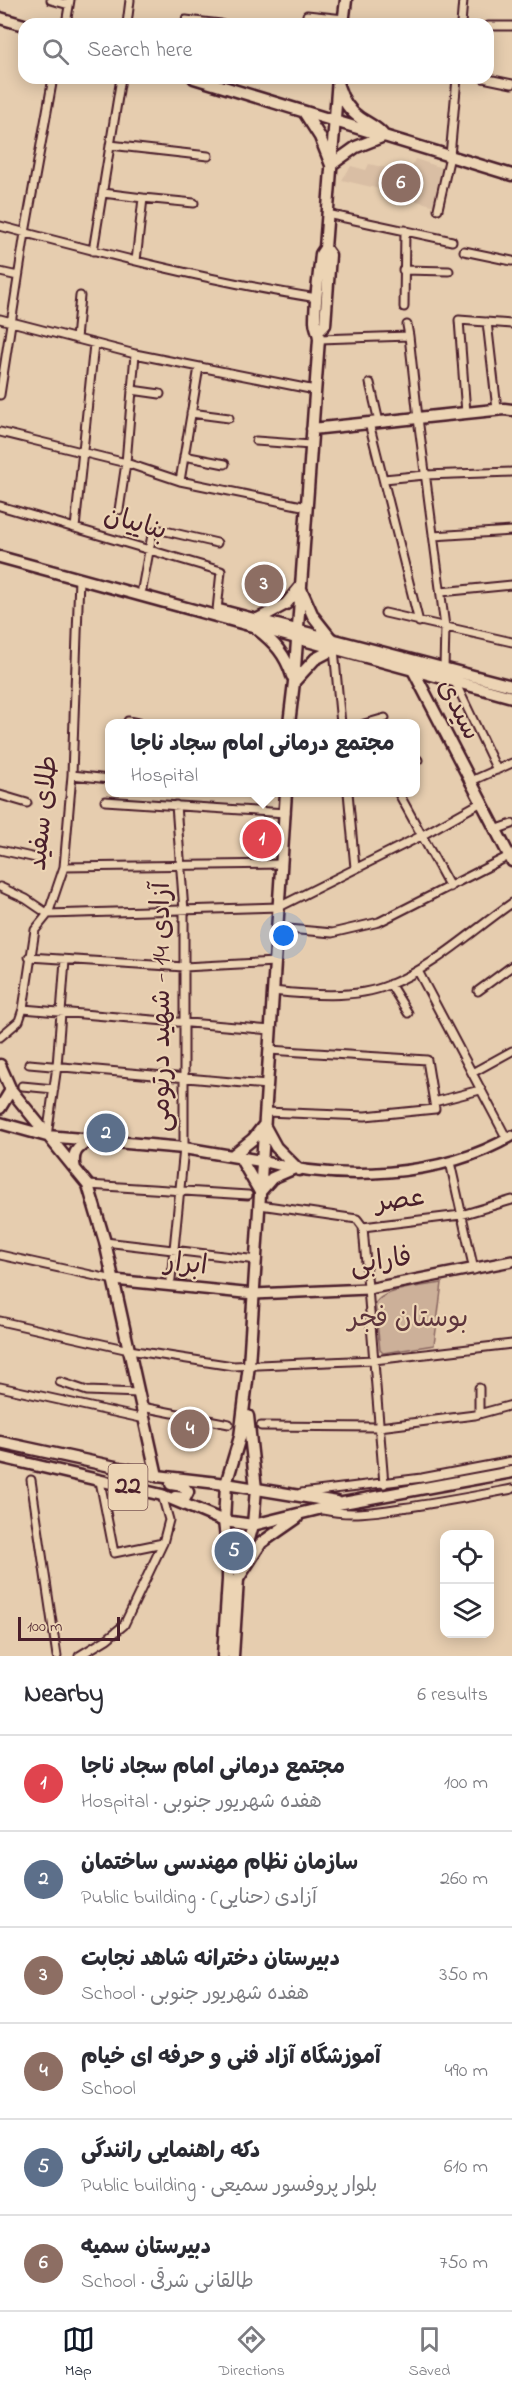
<!DOCTYPE html>
<meta charset="utf-8">
<style>
:root{--surface:#fff;--page:#f7f7f7;--text:#2b2b33;--muted:#7c7c81;--line:#e1e1e2;--accent:#111827}
body{margin:0;font-family:"Indie Flower","Playpen Sans Arabic",sans-serif;background:var(--page);color:var(--text)}
.controls{position:absolute;right:18px;bottom:18px;display:grid;overflow:hidden;border-radius:12px;box-shadow:0 3px 15px #0003}
.controls button{width:54px;height:54px;display:grid;place-items:center;padding:0;border:0;border-bottom:2px solid var(--line);background:var(--surface);color:var(--text);font:30px sans-serif}
.scale{position:absolute;left:18px;bottom:15px;width:102px;box-sizing:border-box;padding-left:6px;border:3px solid #4a1f2b;border-top:0;font-size:16px;line-height:21px;white-space:nowrap;color:#4a1f2b;-webkit-text-stroke:4px #ecd4b4;paint-order:stroke}
.you{position:absolute;left:284px;top:936px;width:21px;height:21px;margin:-15px;border:4px solid #fff;border-radius:50%;background:#1a73e8;box-shadow:0 0 0 9px #1a73e833}
.badge{display:grid;place-items:center;width:39px;height:39px;border-radius:50%;background:var(--accent);color:#fff;font-size:20px;font-weight:700}
.pin{position:absolute;translate:-50% -50%;border:3px solid #fff;box-shadow:0 2px 6px #0006}
.popup{position:absolute;left:105px;top:719px;width:315px;height:78px;box-sizing:border-box;display:grid;place-content:center;border-radius:12px;background:var(--surface);filter:drop-shadow(0 2px 4px #0005);font-size:20px;white-space:nowrap;color:var(--muted)}
.popup b{font-size:22px;color:var(--text)}
.popup::after{content:'';position:absolute;left:50%;top:100%;margin-left:-12px;border:12px solid transparent;border-top-color:var(--surface)}
.list{margin:0;padding:0;list-style:none}
h2{display:flex;justify-content:space-between;align-items:center;height:78px;margin:0;padding:0 24px;font-size:26px}
h2 small{font-size:20px;font-weight:400;color:var(--muted)}
.list li{display:grid;grid-template-columns:39px 1fr auto;gap:18px;align-items:center;box-sizing:border-box;height:96px;padding:0 24px;border-top:2px solid var(--line)}
.list b{display:block;font-size:22px;white-space:nowrap}
.list p{margin:0;font-size:20px;white-space:nowrap;color:var(--muted)}
.list em{font-size:20px;font-style:normal;color:var(--muted)}
.icon{flex:none;width:33px;height:33px;fill:none;stroke:currentColor;stroke-width:2;stroke-linecap:round;stroke-linejoin:round}
.map{position:relative;flex:none;width:512px;height:1656px;overflow:hidden}
.search{position:absolute;background:var(--surface);box-shadow:0 3px 15px #0003;left:18px;right:18px;top:18px;height:66px;display:flex;align-items:center;gap:15px;box-sizing:border-box;padding:0 21px;border-radius:18px;color:var(--muted);font-size:22px}
.sheet{height:654px;background:var(--surface)}
nav{display:flex;justify-content:space-around;align-items:center;box-sizing:border-box;height:84px;border-top:2px solid var(--line);background:var(--surface);font-size:16px;color:var(--muted)}
nav a{display:grid;justify-items:center;gap:3px}
nav .on{color:var(--accent)}
.map>svg:first-child{display:block}
.built{fill:#d9bea4}
.green{fill:#ccb099;stroke:#8b6862;stroke-width:1.5}
.lines{fill:none;stroke-linecap:round;stroke-linejoin:round}
.minor-casing{stroke:#4a1f2b;stroke-width:11}
.tertiary-casing{stroke:#4a1f2b;stroke-width:14}
.secondary-casing{stroke:#4a1f2b;stroke-width:15}
.primary-casing{stroke:#4a1f2b;stroke-width:15}
.minor{stroke:#ecd4b4;stroke-width:7}
.tertiary{stroke:#ecd4b4;stroke-width:9}
.secondary{stroke:#ecd4b4;stroke-width:10}
.primary{stroke:#ecd4b4;stroke-width:10}
.labels{text-anchor:middle;dominant-baseline:central;stroke-width:4.5;stroke-linejoin:round;paint-order:stroke}
.shield{fill:#ecd4b4;stroke:#7b5554;stroke-width:1.5}
.shield-label{font-size:26px;font-weight:bold;fill:#4a1f2b}
.street-label{font-size:27px;fill:#4a1f2b;stroke:#ecd4b4}
.park-label{font-size:27px;fill:#5e353c;stroke:#ecd4b4}
</style>
<div class="map">
<svg width="512" height="1656" viewBox="0 0 512 1656">
<rect width="100%" height="100%" fill="#e6cdaf"/>
<filter id="ink" filterUnits="userSpaceOnUse"><feTurbulence type="fractalNoise" baseFrequency=".0167" numOctaves="2"/><feDisplacementMap in="SourceGraphic" scale="12" xChannelSelector="R" yChannelSelector="G"/><feConvolveMatrix kernelMatrix="1 2 1 2 8 2 1 2 1" color-interpolation-filters="sRGB"/></filter>
<g filter="url(#ink)">
<path class="built" d="M415,159L452,171L443,208L402,197L388,191L342,180L351,166L366,170L369,164L409,173Z"/>
<path class="green" d="M442,1283L434,1345L383,1353L380,1350L375,1304C383,1288 425,1286 442,1283Z"/>
<g class="lines">
<g class="minor-casing">
<path id="minor" d="M51,0L69,5
M307,15L344,19
M66,24L70,0
M127,24L130,0
M185,24L186,20L221,24
M461,24L463,0
M488,26H512
M483,78L512,84
M110,145L208,156
M103,193L143,198L136,261
M143,198L194,203
M438,209L450,156L457,78
M327,214L452,241
M0,226C105,254 209,281 317,298
M93,251L121,78
M464,251L512,261
M403,270L449,271
M0,272L18,276
M404,307L405,230
M0,319L135,354L315,390
M487,322L497,409
M409,336L418,418L445,627L444,669
M76,339L80,296
M319,339L409,336L407,325
M370,383L379,422
M132,390L160,394
M0,395L25,233L53,78
M191,413L229,418
M466,413L459,320L512,324
M369,423L419,622
M0,432L126,463L180,481L307,507
M256,441L311,445
M184,456L225,464
M384,479L425,475L512,472
M180,481L199,367
M0,506L221,571L217,610
M119,510L126,463L135,354
M75,528L94,344
M433,536L512,531
M142,589L152,535L155,531L161,530L217,543
M441,592L512,585
M385,613L512,642
M334,649L341,724
M455,682L497,770
M127,724L128,721L143,724
M364,724L385,718
M415,762L418,760
M72,775L109,779
M469,782L512,763
M348,792L355,868
M398,792L450,887
M0,795L27,803
M105,801L286,813
M495,830L512,824
M0,850L36,858
M64,867L282,864
M0,887L26,899L48,914L279,907L421,836L480,803
M278,928L332,933L379,922L509,856
M29,957L184,967L275,962
M418,971L507,1139
M390,984L408,1013
M273,991C309,995 355,999 389,985C434,967 472,931 512,903
M478,991L512,966
M23,1009L271,1030
M0,1037L19,1021L23,1009L35,930L48,914L64,867L72,775L79,578
M29,1064L267,1085
M472,1073L512,1051
M22,1086L54,1089
M434,1102L480,1090
M265,1112L365,1116L435,1109L427,1060L269,1050
M47,1136L57,1066L65,960
M450,1162L474,1270
M88,1185L248,1195
M260,1205L357,1219L363,1227
M363,1227L384,1484
M363,1227L461,1215L512,1200
M105,1242L257,1260
M0,1255L114,1280
M171,1279L184,1148V911L176,805
M0,1321L129,1350L233,1366L374,1360L512,1344
M60,1382L87,1391L139,1393
M0,1387L145,1419
M142,1407L229,1424
M479,1414V1388
M261,1426L379,1427L475,1415L512,1405
M31,1480L57,1656
M100,1481L114,1553L163,1543
M301,1493L422,1478L512,1461
M323,1510C350,1516 375,1512 401,1508C439,1503 475,1496 512,1489
M79,1656L107,1639L124,1625L163,1543L169,1520L162,1495"/>
</g>
<g class="tertiary-casing">
<path id="tertiary" d="M261,1161C340,1182 441,1178 512,1136
M114,1280L254,1294L368,1289L512,1261"/>
</g>
<g class="secondary-casing">
<path id="secondary" d="M0,18L24,25
M343,24L346,0
M194,78L512,175
M304,112L320,137L331,165L356,147L384,136C378,127 369,124 360,118C348,110 342,99 338,86
M319,331L325,325L330,255L325,248
M312,429L504,409L512,410
M301,589L313,616L332,640
M256,620L286,604L300,587
M257,629C274,642 286,655 292,676
M413,670L512,861
M294,682L315,659L334,649
M289,724L294,682L319,339C319,332 315,328 315,321C315,299 319,276 321,254L325,248L338,78
M0,1065L11,1090L88,1185L105,1242L157,1476
M0,1108L11,1090
M0,1123L47,1136L184,1148L261,1161
M233,1155L253,1139L264,1125L276,1147L299,1170
M239,1156L260,1192L272,1178L293,1169
M75,1169C71,1153 77,1147 91,1140
M223,1656L228,1580V1557L224,1521L226,1484L240,1437L249,1365L286,792
M233,1656L238,1579L253,1525L256,1489L248,1416"/>
</g>
<g class="primary-casing">
<path id="primary" d="M0,557L512,697
M219,610L512,686
M0,1442L157,1476L226,1484L337,1502
M0,1457L162,1495L224,1521L253,1525L343,1503L512,1472
M171,1484L183,1486L188,1492L185,1498L175,1497
M238,1579L261,1543L297,1518"/>
</g>
<use href="#minor" class="minor"/>
<use href="#tertiary" class="tertiary"/>
<use href="#secondary" class="secondary"/>
<use href="#primary" class="primary"/>
</g>
</g>
<g class="labels">
<rect class="shield" x="108.5" y="1464" width="39" height="46" rx="4.5"/>
<g class="shield-label">
<text x="128" y="1487">22</text>
</g>
<g class="street-label">
<text transform="translate(135 524) rotate(16)">بناییان</text>
<text transform="translate(458 710) rotate(63)">سیدی</text>
<text transform="translate(44 813) rotate(-84)">طلای سفید</text>
<text transform="translate(162 1007) rotate(-90)">آزادی 14 - شهید درتومی</text>
<text transform="translate(400 1201) rotate(-7)">عصر</text>
<text transform="translate(381 1262) rotate(-8)">فارابی</text>
<text transform="translate(186 1265) rotate(6)">ابرار</text>
</g>
<g class="park-label">
<text x="408" y="1319">بوستان فجر</text>
</g>
</g>
</svg>
<div class="controls">
<button><svg class="icon" aria-label="locate" viewBox="0 0 24 24"><circle cx="12" cy="12" r="6"/><path d="M12 2v4M12 18v4M2 12h4M18 12h4"/></svg></button>
<button><svg class="icon" aria-label="layers" viewBox="0 0 24 24"><path d="M12 4l9 5-9 5-9-5zM3 14l9 5 9-5"/></svg></button>
</div>
<div class="scale">100 m</div>
<div class="you"></div>
<div class="pin badge" style="left:262px;top:839px;background:#e0444e">1</div>
<div class="popup"><b>مجتمع درمانی امام سجاد ناجا</b>Hospital</div>
<div class="pin badge" style="left:106px;top:1133px;background:#5c6f8a">2</div>
<div class="pin badge" style="left:264px;top:584px;background:#8d6e63">3</div>
<div class="pin badge" style="left:190px;top:1429px;background:#8d6e63">4</div>
<div class="pin badge" style="left:234px;top:1551px;background:#5c6f8a">5</div>
<div class="pin badge" style="left:401px;top:183px;background:#8d6e63">6</div>
<div class="search"><svg class="icon" aria-label="search" viewBox="0 0 24 24"><circle cx="10" cy="10" r="6"/><path d="M15 15l6 6"/></svg>Search here</div>
</div>
<section class="sheet">
<h2>Nearby<small>6 results</small></h2>
<ul class="list">
<li><span class="badge" style="background:#e0444e">1</span><div><b>مجتمع درمانی امام سجاد ناجا</b><p>Hospital · هفده شهریور جنوبی</p></div><em>100 m</em></li>
<li><span class="badge" style="background:#5c6f8a">2</span><div><b>سازمان نظام مهندسی ساختمان</b><p>Public building · آزادی (حنایی)</p></div><em>260 m</em></li>
<li><span class="badge" style="background:#8d6e63">3</span><div><b>دبیرستان دخترانه شاهد نجابت</b><p>School · هفده شهریور جنوبی</p></div><em>350 m</em></li>
<li><span class="badge" style="background:#8d6e63">4</span><div><b>آموزشگاه آزاد فنی و حرفه ای خیام</b><p>School</p></div><em>490 m</em></li>
<li><span class="badge" style="background:#5c6f8a">5</span><div><b>دکه راهنمایی رانندگی</b><p>Public building · بلوار پروفسور سمیعی</p></div><em>610 m</em></li>
<li><span class="badge" style="background:#8d6e63">6</span><div><b>دبیرستان سمیه</b><p>School · طالقانی شرقی</p></div><em>750 m</em></li>
</ul>
</section>
<nav>
<a class="on"><svg class="icon" aria-label="map" viewBox="0 0 24 24"><path d="M3 6l6-2 6 2 6-2v14l-6 2-6-2-6 2zM9 4v14M15 6v14"/></svg>Map</a>
<a><svg class="icon" aria-label="directions" viewBox="0 0 24 24"><path d="M12 3l9 9-9 9-9-9zM9 14v-3h6M13 9l2 2-2 2"/></svg>Directions</a>
<a><svg class="icon" aria-label="saved" viewBox="0 0 24 24"><path d="M7 4h10v16l-5-4-5 4z"/></svg>Saved</a>
</nav>
